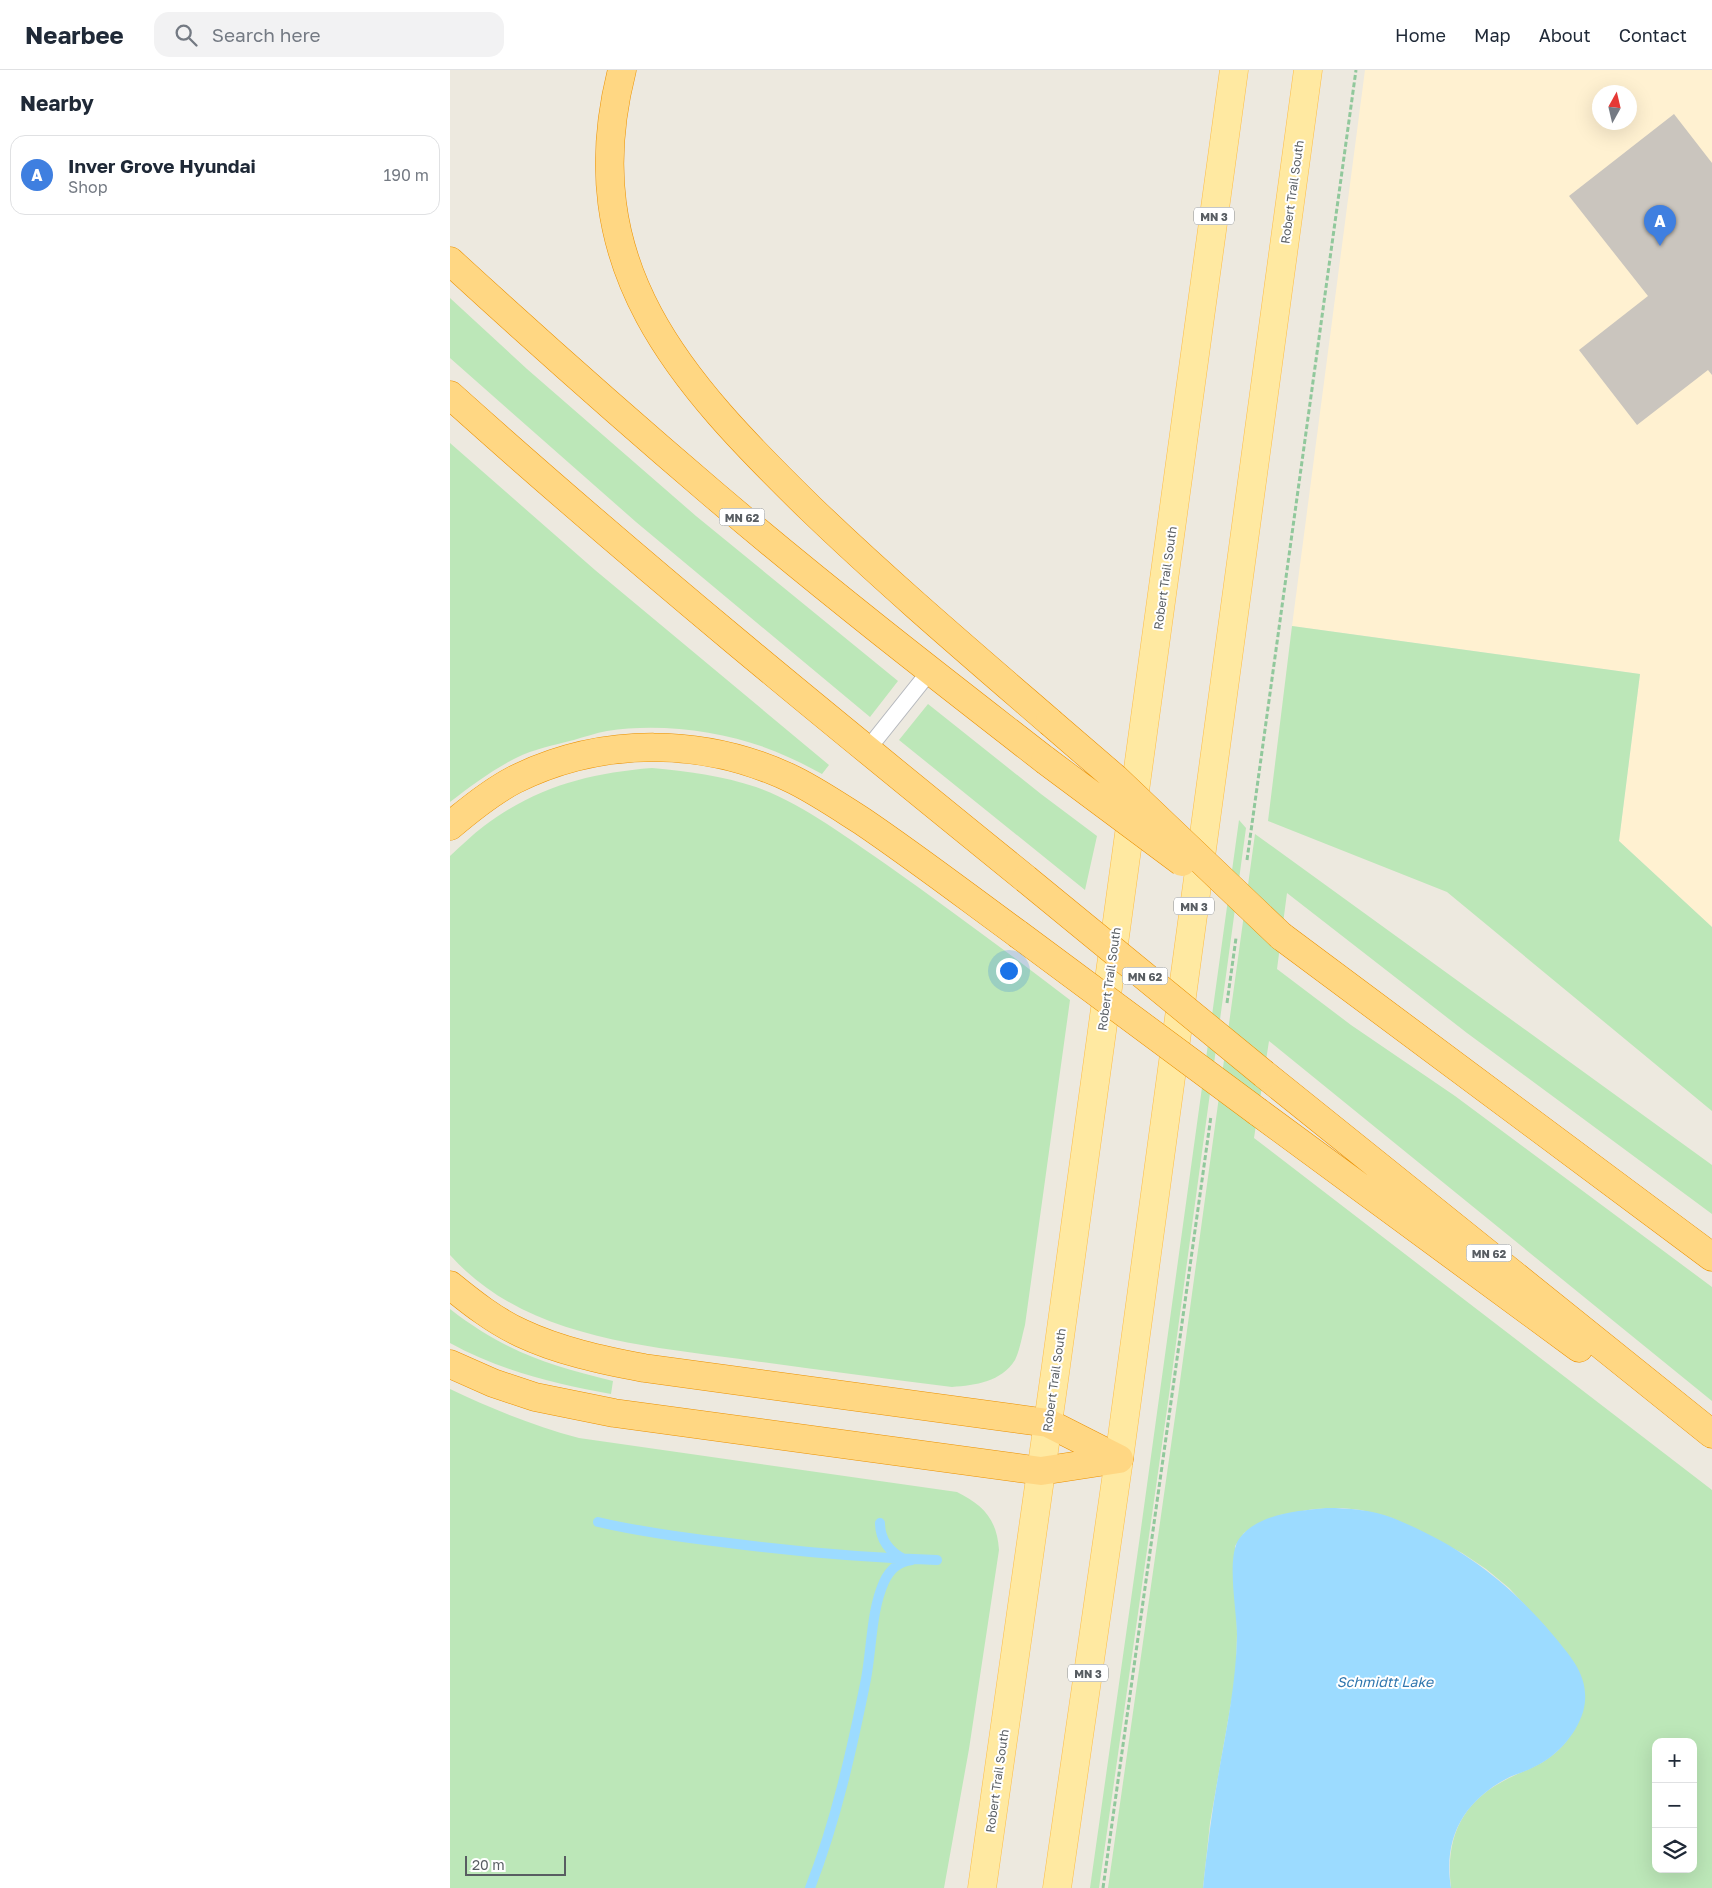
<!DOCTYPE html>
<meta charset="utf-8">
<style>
:root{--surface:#fff;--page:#f2f2f3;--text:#1f2937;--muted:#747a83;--line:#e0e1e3;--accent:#7c3aed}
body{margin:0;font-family:"Golos Text",sans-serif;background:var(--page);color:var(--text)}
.controls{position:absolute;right:15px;bottom:15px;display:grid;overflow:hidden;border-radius:10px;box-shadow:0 5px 20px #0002}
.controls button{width:45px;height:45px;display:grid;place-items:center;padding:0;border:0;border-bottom:1px solid var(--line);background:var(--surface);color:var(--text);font:25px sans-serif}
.compass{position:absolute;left:1142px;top:15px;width:45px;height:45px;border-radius:50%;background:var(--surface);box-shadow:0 5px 20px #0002;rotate:8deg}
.scale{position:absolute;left:15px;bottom:12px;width:101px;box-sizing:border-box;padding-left:5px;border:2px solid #585d62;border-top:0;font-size:14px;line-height:18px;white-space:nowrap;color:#585d62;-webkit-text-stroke:4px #fff;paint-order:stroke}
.you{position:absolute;left:558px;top:900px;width:18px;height:18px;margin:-12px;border:4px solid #fff;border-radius:50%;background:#1a73e8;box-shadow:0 0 0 8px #1a73e833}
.badge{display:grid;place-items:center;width:32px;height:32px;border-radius:50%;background:var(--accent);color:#fff;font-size:16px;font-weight:700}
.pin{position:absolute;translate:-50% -41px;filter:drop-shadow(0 1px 2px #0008)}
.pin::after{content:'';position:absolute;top:26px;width:18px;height:15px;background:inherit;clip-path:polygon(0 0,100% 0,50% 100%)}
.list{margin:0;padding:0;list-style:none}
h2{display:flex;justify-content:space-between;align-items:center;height:65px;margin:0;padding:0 20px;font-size:21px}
h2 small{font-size:16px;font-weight:400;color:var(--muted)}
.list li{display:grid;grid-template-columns:32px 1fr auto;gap:15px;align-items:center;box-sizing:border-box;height:80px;margin:0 10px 10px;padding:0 10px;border:1px solid var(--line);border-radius:15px}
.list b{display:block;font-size:19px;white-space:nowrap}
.list p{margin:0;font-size:16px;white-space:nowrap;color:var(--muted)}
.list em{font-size:16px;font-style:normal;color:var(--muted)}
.icon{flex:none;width:28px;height:28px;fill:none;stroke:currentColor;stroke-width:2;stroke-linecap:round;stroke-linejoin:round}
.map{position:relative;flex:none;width:1262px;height:1818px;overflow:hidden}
header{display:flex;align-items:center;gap:30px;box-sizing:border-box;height:70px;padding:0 25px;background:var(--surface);border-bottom:1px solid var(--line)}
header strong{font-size:24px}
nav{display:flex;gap:28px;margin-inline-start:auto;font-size:18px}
.search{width:350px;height:45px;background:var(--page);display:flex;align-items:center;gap:12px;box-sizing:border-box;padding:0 18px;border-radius:15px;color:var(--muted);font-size:19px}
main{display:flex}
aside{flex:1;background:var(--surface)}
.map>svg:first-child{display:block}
.commercial{fill:#fff1d1;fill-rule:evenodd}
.green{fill:#bce7b8;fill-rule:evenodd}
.water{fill:#9cdbff}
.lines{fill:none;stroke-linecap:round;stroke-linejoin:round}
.stream{stroke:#9cdbff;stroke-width:10}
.building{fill:#cac5be}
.lane-casing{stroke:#b5b8bd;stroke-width:18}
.primary-casing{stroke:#fdbd48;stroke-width:29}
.highway-casing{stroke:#eb9100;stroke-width:29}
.path{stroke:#91c89c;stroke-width:3;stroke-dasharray:5 2.5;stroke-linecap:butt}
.lane{stroke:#fff;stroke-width:16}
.primary{stroke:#ffe9a1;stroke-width:28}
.highway{stroke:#ffd783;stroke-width:28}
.highway-bridge-casing{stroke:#eb9100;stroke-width:29;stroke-linecap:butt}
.highway-bridge{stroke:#ffd783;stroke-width:28}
.labels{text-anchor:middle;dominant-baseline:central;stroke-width:4;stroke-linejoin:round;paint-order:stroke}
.shield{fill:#fff;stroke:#8a8e91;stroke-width:1}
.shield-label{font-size:11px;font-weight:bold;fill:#585d62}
.street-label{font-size:12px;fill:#585d62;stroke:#fff}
.water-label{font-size:14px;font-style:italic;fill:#3077af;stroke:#fff}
</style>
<header>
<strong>Nearbee</strong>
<div class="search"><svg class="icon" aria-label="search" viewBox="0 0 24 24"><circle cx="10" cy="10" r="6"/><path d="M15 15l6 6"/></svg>Search here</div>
<nav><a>Home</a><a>Map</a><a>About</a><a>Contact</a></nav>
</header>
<main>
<aside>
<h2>Nearby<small></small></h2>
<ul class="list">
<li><span class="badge" style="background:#3f7fe0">A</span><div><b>Inver Grove Hyundai</b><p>Shop</p></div><em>190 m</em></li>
</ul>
</aside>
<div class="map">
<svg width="1262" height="1818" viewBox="0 0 1262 1818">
<rect width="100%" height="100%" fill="#ede9df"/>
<path class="commercial" d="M915,0H1262V857L1169,771L1190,604L842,556ZM1150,22H1180V52H1150Z"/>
<path class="green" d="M0,228L77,299L246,446L448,611L420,647L186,452L0,288Z
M0,373L145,500L379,695L372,704C361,698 350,692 338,687C285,662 214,652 157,661C146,663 134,667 124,670C104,675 84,679 66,688C42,700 21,716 0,732Z
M842,556L1190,604L1169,771L1262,857V1041L997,822L818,751Z
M478,634L591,724L647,766L635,820L449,670Z
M202,698C237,701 273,706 306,717C351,733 398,768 437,795C499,839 560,884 620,930L575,1255C572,1266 570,1280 565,1290C551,1312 526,1315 502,1317C436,1309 370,1300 304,1291C198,1276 76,1270 0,1185V786C11,776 22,765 34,756C86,717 139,703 202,698Z
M789,750L796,758L719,1325L649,1818H640L689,1473Z
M805,764L1262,1095V1144L1017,963L837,823L827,899L901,955L1005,1026L1262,1217V1331L819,971L804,1068L1262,1420V1818H1001C995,1767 1012,1731 1059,1708C1073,1701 1087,1697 1100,1687C1112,1679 1120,1667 1127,1655L1099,1561L1059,1518L1036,1499L1012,1483L942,1448L911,1440L892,1438L864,1439L830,1445L807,1454L794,1463L785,1476L787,1564L786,1605L760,1753L753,1818H658L728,1326ZM1206,1672H1243V1799H1206Z
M0,1239C54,1281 98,1295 163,1311L161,1324C105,1314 51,1301 0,1273Z
M0,1319C42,1339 84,1356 129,1368L507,1422C533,1435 547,1449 549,1480L519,1679L494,1818H0Z"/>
<path class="water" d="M876,1438C899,1438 922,1440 943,1448C1011,1476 1056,1510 1103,1565C1122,1588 1142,1609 1133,1642C1126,1665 1106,1687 1084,1697C1075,1702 1065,1704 1056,1709C1013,1732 993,1769 1001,1818H753C757,1779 762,1740 769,1701C777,1656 786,1612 787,1566C787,1541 776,1488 789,1469C808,1443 848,1441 876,1438Z"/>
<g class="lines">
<path class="stream" d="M148,1452C191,1462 235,1468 279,1473C348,1482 418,1488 487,1490
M430,1453C430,1469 439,1482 454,1489
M360,1818C386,1751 402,1679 416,1609C422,1577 421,1541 434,1512C440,1499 448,1492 462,1490"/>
</g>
<path class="building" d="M1224,44L1262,93V305L1258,300L1187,355L1129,280L1198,226L1119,126Z"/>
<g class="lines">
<g class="lane-casing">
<path id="lane" d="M417,680L480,601"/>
</g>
<g class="primary-casing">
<path id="primary" d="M532,1818L605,1303L784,0
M607,1818L669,1389L858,0"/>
</g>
<g class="highway-casing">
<path id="highway" d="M172,0C122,196 231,312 361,439C438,513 519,582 600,652
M0,191C86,270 174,348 263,424C371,516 483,603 595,690
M0,325C187,493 381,651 576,809
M0,756C20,739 41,722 64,710C152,666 256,667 344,710C368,722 390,737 412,751C465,787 516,826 568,864
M831,866L1262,1187
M814,1004L1262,1364
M808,1042L1129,1278
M0,1215C22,1233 45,1251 71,1263C109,1281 152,1290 194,1298L598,1353L669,1389
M0,1294L43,1313L85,1327L164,1343L591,1401L669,1389"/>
</g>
<path class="path" d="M797,790L906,0
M777,933L786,868
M653,1818L761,1046"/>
<use href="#lane" class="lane"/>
<use href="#primary" class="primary"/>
<use href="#highway" class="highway"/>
<g class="highway-bridge-casing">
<path id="highway-bridge" d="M600,652L665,708L831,866
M595,690L732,792
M576,809L814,1004
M568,864L808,1042"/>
</g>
<use href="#highway-bridge" class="highway-bridge"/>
</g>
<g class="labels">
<g class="shield">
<rect x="744" y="137.5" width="40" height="17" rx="4"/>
<rect x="269.5" y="438.5" width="45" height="17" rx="4"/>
<rect x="724" y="827.5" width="40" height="17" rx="4"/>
<rect x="672.5" y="897.5" width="45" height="17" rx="4"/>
<rect x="1016.5" y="1174.5" width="45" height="17" rx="4"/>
<rect x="618" y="1594.5" width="40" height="17" rx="4"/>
</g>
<g class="shield-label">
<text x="764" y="146">MN 3</text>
<text x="292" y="447">MN 62</text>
<text x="744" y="836">MN 3</text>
<text x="695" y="906">MN 62</text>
<text x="1039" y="1183">MN 62</text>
<text x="638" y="1603">MN 3</text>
</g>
<g class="street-label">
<text transform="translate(842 122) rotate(-82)">Robert Trail South</text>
<text transform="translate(715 508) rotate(-82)">Robert Trail South</text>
<text transform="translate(659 909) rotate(-82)">Robert Trail South</text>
<text transform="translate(604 1310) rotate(-82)">Robert Trail South</text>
<text transform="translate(547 1711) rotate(-82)">Robert Trail South</text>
</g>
<g class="water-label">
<text x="935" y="1611">Schmidtt Lake</text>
</g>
</g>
</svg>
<div class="controls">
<button>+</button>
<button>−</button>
<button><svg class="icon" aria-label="layers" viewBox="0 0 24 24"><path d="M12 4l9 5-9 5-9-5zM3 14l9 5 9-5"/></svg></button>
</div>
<svg class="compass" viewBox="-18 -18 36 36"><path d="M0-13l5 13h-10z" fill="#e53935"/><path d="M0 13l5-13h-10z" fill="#747a83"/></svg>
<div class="scale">20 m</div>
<div class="you"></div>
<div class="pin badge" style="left:1210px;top:176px;background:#3f7fe0">A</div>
</div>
</main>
